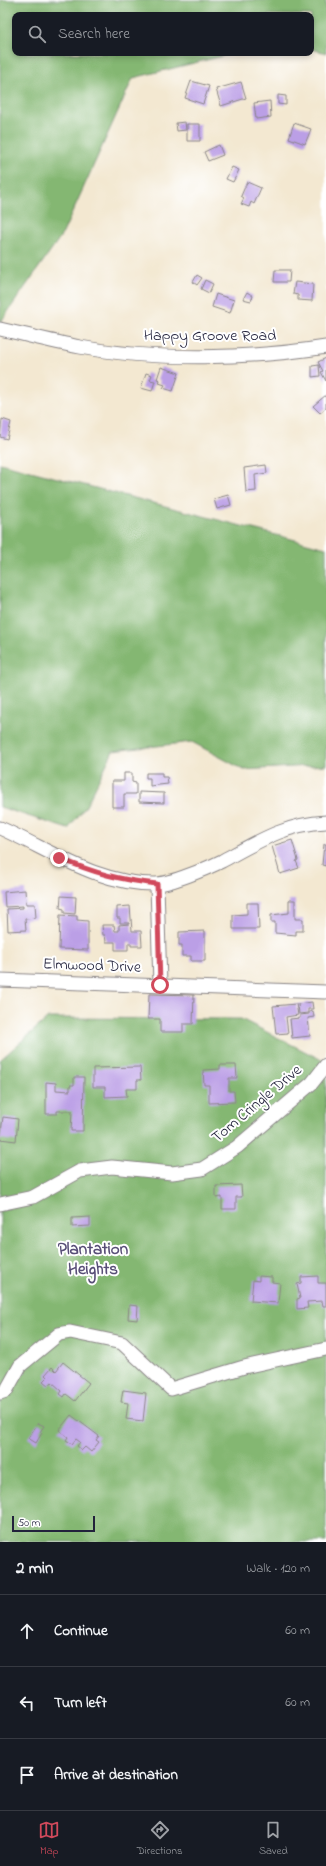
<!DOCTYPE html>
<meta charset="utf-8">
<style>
:root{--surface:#171b24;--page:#242831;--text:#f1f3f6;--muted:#9ea1a6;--line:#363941;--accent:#d1495b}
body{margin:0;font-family:"Indie Flower",sans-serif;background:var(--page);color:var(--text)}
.scale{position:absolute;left:12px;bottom:10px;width:83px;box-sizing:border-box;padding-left:4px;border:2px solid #22223b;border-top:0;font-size:11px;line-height:14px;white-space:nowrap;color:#22223b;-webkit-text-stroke:3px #fff;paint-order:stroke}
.stop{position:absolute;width:12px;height:12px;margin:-9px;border:3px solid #d1495b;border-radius:50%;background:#fff}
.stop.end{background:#d1495b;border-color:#fff;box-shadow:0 1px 4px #0008}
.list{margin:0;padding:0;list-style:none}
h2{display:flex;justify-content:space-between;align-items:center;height:52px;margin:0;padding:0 16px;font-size:17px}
h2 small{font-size:13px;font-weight:400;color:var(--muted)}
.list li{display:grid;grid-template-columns:26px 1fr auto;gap:12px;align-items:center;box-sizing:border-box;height:72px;padding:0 16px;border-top:1px solid var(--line)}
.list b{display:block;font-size:15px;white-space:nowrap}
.list em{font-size:13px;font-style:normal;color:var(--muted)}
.icon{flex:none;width:22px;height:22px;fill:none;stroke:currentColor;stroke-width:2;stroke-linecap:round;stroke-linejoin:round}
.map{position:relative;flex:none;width:326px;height:1542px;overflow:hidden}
.search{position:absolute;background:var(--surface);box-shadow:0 2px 6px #0003;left:12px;right:12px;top:12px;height:44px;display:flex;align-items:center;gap:10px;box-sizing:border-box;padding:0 14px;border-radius:8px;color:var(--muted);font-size:15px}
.sheet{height:268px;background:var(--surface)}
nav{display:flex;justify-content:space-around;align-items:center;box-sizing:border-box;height:56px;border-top:1px solid var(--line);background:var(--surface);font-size:11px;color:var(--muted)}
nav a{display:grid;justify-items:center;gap:2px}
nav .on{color:var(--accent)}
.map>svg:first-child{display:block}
.forest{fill:#84b772;stroke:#536c56}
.building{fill:#bb9fe6}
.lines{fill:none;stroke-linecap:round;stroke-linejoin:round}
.street-casing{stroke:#8a8586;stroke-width:15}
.street{stroke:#fff;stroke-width:13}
.route{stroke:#d1495b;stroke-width:5}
.labels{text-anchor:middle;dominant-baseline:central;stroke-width:4;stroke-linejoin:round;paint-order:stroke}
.street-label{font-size:16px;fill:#22223b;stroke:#fff}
.neighbourhood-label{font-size:17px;font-weight:bold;fill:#584e77;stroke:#fff}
</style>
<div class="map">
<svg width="326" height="1542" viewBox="0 0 326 1542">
<rect width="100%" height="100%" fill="#fff"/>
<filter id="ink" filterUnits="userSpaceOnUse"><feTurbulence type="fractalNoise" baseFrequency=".025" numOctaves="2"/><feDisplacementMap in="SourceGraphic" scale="8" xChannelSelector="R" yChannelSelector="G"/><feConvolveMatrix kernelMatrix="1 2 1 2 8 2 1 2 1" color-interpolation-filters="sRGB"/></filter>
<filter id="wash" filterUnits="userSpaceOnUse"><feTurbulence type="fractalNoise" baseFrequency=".012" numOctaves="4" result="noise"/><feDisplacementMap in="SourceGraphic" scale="16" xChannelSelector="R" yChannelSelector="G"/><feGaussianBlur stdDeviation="0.9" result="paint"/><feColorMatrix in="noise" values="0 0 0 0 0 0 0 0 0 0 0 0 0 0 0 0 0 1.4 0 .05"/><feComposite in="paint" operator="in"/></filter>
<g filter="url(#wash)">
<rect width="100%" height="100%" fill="#f3e8d1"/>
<path class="forest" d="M0,0H326V53L311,49V15H15V53H235L133,78L63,233L0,323Z
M0,463L326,548V765L244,770L192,742L113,751L86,806L68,829L0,807Z
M48,1018L241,1019L326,1062V1542H0V1060Z"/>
<g id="blocks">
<path class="building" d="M191,81L209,86L203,104L185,98Z
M241,82L246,98L221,106L216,89Z
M278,95L286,96V105L278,104Z
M270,101L271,117L256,119L254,103Z
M185,122L186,130L177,131L176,123Z
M294,123L311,129L305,144L289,138Z
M187,124H200V141H187Z
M219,145L223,155L208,161L204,152Z
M232,167L239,170L233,182L226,179Z
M247,182L261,188L254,204L251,202L249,207L241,204L244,198L241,196Z
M275,270H290L289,282H274Z
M197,275L202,278L197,285L193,282Z
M205,280L213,284L209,293L201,289Z
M295,282L313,284L312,301L298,300V295L293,294Z
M247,292L253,296L251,301L243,299Z
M216,294L234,300L230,313L212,307Z
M326,358V381L321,372L323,371L318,362Z
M319,365L320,376L312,377V366Z
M161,367L179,373L173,391L163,388L165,385L159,383L160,380L157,379Z
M146,373L152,375L150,380L155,381L152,391L141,388Z
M326,395V408L320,413L313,406Z
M2,419L11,422L7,439L0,437Z
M266,465L267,473L255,475L256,491L246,492L244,468Z
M228,495L231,505L217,509L214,499Z
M124,773H132V782L136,783V794H124V807H112V781H124Z
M146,773H162V777H167L168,784L150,786V778H146Z
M139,792L164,793V803L139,802Z
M292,840L298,860L296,861L299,868L280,874L272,846Z
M324,844H326V866L322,865Z
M25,890L26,904H35L36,918L25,919L26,930L8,931L7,909L23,908V906L5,907L4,892Z
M61,896L76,897L75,914L64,913V909L60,908Z
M289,900H295V919H303V931H296V935L275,933V922H271V915L289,913Z
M247,903H258L259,929H233V915L247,914Z
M130,906L132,931H141L142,946H131V943H128V950H115V942H106L105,935H103L102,925H114L115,931H119V925L129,924V923H120V918H117V907Z
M60,915L77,916V920L88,921V950L59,949Z
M205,931V961H191V956H182V945H179V932Z
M149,994L194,995L193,1024H183V1032H160V1019H148Z
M312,1002L313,1009H308V1013L299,1014L298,1004Z
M296,1004L298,1015L286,1017L288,1033L276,1034L273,1006Z
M313,1011L314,1017L308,1018L310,1036L292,1038L290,1019L300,1018V1015L309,1014V1012Z
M220,1065H236L237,1078H229V1091H234L235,1102L209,1103V1085H204L203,1070L220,1069Z
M140,1067L141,1080H137V1089H126L127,1096L105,1097V1087H93V1068Z
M74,1077H84L83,1131H71L72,1111H57V1114H46V1082L56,1083V1090L70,1091V1085H74Z
M3,1117L18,1119L16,1141L0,1139Z
M241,1185L242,1197H236V1209H222V1197L216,1198V1186Z
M90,1217V1226L72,1227V1218Z
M259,1276L272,1277V1282L280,1283L278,1303L251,1301L253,1280L259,1281Z
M318,1276V1283H326V1306H323L322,1301L307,1302L308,1308L297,1309V1299L300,1298L297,1284L301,1283V1277Z
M129,1305L138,1306L137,1320L128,1319Z
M63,1362L89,1383L75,1401L66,1394L64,1397L60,1394L62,1391L52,1382L49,1386L43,1381L47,1377L45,1375L52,1367L56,1371Z
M123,1390L146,1393L143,1421L126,1419L128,1403L121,1402Z
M71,1415L99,1436L96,1440L99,1442L91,1452L85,1447L82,1450L77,1446L80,1442L76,1439L72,1444L66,1440L68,1437L59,1430Z
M38,1423L44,1426L40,1432L42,1433L36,1443L28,1438Z"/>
</g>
</g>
<g filter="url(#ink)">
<use href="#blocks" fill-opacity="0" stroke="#8a8586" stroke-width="1"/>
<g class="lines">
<g class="street-casing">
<path id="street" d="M0,329C27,335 53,342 80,347C156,361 251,359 326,347
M0,828C50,850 98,885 156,884C170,884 208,868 222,861C257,842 285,824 326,822
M157,885L160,985
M0,980L326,992
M0,1204L33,1197L80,1171L112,1167L172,1173L202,1169L237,1147L312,1083L326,1065
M0,1393L6,1391L20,1366L59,1334L70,1332L122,1343L171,1389L244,1367L326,1349"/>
</g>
<use href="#street" class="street"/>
</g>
</g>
<g class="lines" filter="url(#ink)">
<path class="route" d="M59,858C94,873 120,880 157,884L160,985"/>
</g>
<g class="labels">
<g class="street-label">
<text x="210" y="336">Happy Groove Road</text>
<text transform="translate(92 966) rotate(2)">Elmwood Drive</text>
<text transform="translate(257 1104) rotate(-40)">Tom Cringle Drive</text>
</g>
<g class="neighbourhood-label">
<text x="93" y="1249">Plantation<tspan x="93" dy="20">Heights</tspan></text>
</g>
</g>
</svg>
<div class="scale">50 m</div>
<div class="stop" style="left:160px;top:985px"></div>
<div class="stop end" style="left:59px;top:858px"></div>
<div class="search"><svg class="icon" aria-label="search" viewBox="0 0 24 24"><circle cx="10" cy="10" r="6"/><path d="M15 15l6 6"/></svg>Search here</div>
</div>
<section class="sheet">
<h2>2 min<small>Walk · 120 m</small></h2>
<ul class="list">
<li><svg class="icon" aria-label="ahead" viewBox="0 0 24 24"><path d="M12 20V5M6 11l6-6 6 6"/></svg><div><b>Continue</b></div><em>60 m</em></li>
<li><svg class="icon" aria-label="left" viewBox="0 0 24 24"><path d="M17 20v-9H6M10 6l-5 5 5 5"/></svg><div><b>Turn left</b></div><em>60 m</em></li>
<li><svg class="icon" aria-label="arrive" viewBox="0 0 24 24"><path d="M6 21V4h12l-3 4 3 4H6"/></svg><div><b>Arrive at destination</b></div></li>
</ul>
</section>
<nav>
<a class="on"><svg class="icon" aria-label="map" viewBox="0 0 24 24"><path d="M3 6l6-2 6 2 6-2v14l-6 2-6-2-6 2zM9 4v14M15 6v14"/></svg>Map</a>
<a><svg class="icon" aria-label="directions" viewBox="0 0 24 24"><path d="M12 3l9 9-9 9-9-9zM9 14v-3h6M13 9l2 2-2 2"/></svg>Directions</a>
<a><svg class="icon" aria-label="saved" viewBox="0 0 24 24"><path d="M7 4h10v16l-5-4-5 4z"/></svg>Saved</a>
</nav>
